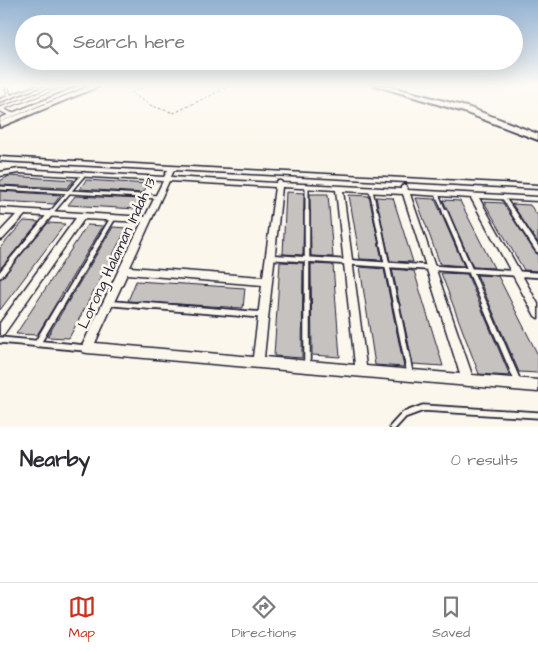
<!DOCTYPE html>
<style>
:root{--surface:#fff;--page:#f7f7f7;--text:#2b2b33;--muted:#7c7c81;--line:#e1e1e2;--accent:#c8321e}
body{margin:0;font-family:"Architects Daughter",sans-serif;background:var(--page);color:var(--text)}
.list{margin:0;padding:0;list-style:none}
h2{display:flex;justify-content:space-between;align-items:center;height:65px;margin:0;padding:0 20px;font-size:21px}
h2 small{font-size:16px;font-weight:400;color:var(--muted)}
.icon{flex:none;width:28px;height:28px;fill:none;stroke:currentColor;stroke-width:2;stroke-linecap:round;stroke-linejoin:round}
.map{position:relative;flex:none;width:538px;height:427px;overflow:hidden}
.search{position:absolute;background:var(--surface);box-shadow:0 5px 20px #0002;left:15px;right:15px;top:15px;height:55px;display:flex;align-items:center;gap:12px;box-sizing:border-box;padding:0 18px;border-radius:28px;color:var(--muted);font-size:19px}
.sheet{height:155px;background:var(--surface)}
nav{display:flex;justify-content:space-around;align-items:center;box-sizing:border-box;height:70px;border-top:1px solid var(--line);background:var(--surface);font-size:14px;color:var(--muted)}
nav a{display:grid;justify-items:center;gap:2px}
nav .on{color:var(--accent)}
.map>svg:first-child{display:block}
.building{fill:#c6c2c0;stroke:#22223b}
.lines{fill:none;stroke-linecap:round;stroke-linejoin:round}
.lane-far3-casing{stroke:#22223b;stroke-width:5}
.lane-far2-casing{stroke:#22223b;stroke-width:6}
.lane-far1-casing{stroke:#22223b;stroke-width:8}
.lane-casing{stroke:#22223b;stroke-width:9}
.street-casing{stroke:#22223b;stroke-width:3}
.secondary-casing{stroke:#22223b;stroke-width:4}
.path{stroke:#22223b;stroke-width:1;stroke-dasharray:2.5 2.5;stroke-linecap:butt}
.lane-far3{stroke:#fbf7ec;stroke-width:2.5}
.lane-far2{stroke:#fbf7ec;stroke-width:3}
.lane-far1{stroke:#fbf7ec;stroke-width:4.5}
.lane{stroke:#fbf7ec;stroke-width:5.5}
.street{fill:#fbf7ec;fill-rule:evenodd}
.secondary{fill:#fbf7ec;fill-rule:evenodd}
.labels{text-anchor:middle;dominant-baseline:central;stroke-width:5;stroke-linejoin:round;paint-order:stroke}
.street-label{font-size:15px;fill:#22223b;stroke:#fbf7ec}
</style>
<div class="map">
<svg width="538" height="427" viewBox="0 0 538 427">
<rect width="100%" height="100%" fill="#fbf7ec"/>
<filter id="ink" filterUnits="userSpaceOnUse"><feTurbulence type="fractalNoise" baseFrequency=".02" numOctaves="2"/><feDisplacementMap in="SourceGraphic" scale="10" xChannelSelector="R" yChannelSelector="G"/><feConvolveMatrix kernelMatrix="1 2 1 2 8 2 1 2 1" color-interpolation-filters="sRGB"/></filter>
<g filter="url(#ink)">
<path class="building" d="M9,176L74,180L67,188L0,185V181Z
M86,180L148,184L143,193L80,189Z
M0,191L61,195L54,204L0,201Z
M286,192L304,193L303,255L283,254Z
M310,194H328L333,257L311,256Z
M349,195L369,196L382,260L360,259Z
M75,196L141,199L136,209L68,205Z
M376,197L393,198L413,262L390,261Z
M416,198L435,199L464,266L440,264Z
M443,200L460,201L494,268L473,267Z
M484,202L503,203L535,252L538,254V271L524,270Z
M512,204L530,205L538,216V243Z
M24,221L39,222L0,269V248Z
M48,223L65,224L0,310V279Z
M87,225L103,226L37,335L16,334Z
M113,227L127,228L69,338L47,337Z
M280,262L303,263L302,358L274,356Z
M311,264L333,265L340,357L312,355Z
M360,267L384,269L404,367L375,365Z
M392,269L414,271L443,366L413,364Z
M441,273L467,274L510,376L479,374Z
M477,275L498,276L538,355V373L519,372Z
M136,281L245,288L243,308L128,301Z"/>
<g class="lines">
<g class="lane-far3-casing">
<path id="lane-far3" d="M6,85L10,97
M0,109L63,85"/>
</g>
<g class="lane-far2-casing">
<path id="lane-far2" d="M307,186V213
M0,188L159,197
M371,190L376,213
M437,194L445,213
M503,197L514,213
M51,213L84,174"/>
</g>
<g class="lane-far1-casing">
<path id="lane-far1" d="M307,212V307
M376,212L396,307
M445,212L486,307
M513,212L538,250
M271,257L538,275
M0,275L52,212
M109,303L155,307
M60,307L113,218"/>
</g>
<g class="lane-casing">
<path id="lane" d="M139,305L263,315
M307,305V366
M396,305L410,373
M485,305L518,382
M0,340L85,348
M37,344L60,305
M393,427L404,415L423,408L538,415"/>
</g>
<g class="street-casing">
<path id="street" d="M38,85H44L0,102V99Z
M82,85H88L0,122V118L8,115L0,111V107L12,113Z
M0,157L538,185V189L174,170L171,177L276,183L277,181H281L282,183L401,189V187L404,185H406L408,190L538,197V201L479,198L538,304V318L535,316L471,198L410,194L472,375L538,380V392L87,353L83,352L82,348L83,344L142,222L84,219L4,334L0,336V323L76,218L25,215L3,239L0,240V232L16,215L0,214V208L145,217L163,181L19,173L0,176V172L19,169L164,177L168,170L0,161ZM169,181L275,187L263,277L130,267ZM282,187L336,190L355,365L264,357ZM343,191L403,194L460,374L366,366ZM127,274L262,285L253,357L95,343Z"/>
</g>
<g class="secondary-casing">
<path id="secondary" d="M93,85H102L0,127V122Z
M374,85H384L470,108L538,134V140L464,112Z"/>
</g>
<path class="path" d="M147,85L131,93L152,106L174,113L232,85"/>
<use href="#lane-far3" class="lane-far3"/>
<use href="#lane-far2" class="lane-far2"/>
<use href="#lane-far1" class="lane-far1"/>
<use href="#lane" class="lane"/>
<use href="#street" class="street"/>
<use href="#secondary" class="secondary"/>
</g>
</g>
<linearGradient id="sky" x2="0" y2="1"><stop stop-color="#92b2d2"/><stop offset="0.59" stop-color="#fdfbf6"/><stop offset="1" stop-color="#fdfbf6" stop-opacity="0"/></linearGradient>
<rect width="538" height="145" fill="url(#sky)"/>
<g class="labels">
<g class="street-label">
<text transform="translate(117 253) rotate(-65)">Lorong Halaman Indah 13</text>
</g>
</g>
</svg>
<div class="search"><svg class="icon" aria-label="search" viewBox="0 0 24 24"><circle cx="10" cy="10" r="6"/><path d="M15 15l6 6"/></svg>Search here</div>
</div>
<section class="sheet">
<h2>Nearby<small>0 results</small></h2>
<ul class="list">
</ul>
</section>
<nav>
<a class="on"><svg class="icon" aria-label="map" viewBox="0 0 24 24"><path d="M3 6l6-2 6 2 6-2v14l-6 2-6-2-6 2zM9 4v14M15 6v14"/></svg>Map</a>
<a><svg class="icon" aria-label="directions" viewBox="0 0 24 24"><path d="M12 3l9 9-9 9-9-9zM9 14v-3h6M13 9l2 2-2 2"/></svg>Directions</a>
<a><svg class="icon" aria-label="saved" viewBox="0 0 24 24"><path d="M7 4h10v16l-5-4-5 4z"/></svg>Saved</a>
</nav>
